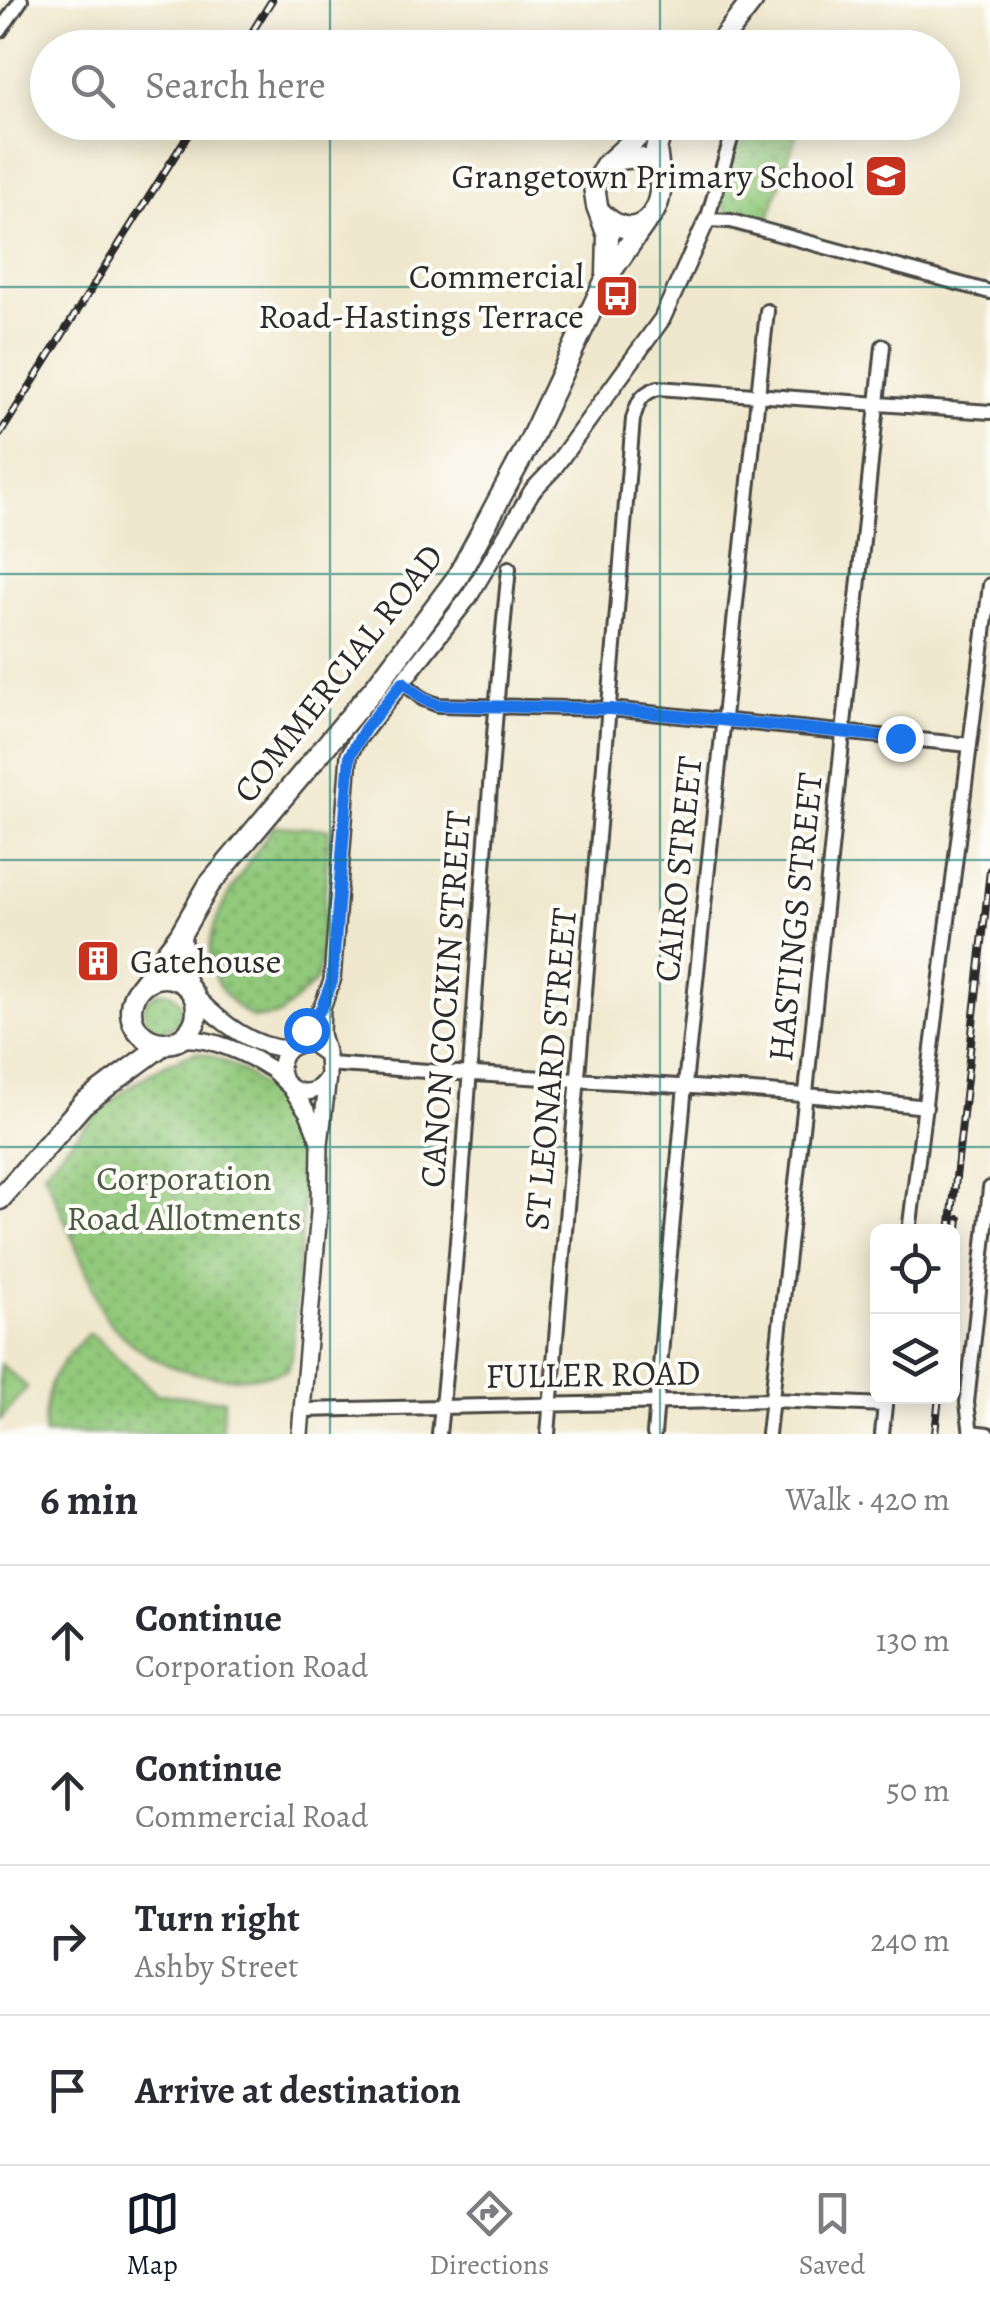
<!DOCTYPE html>
<meta charset="utf-8">
<style>
:root{--surface:#fff;--page:#f2f2f3;--text:#2b2b33;--muted:#7c7c81;--line:#e1e1e2;--accent:#111827}
body{margin:0;font-family:Alegreya,serif;background:var(--page);color:var(--text)}
.controls{position:absolute;right:30px;bottom:30px;display:grid;overflow:hidden;border-radius:15px;box-shadow:0 5px 25px #0003}
.controls button{width:90px;height:90px;display:grid;place-items:center;padding:0;border:0;border-bottom:2px solid var(--line);background:var(--surface);color:var(--text);font:50px sans-serif}
.stop{position:absolute;width:30px;height:30px;margin:-22px;border:8px solid #1a73e8;border-radius:50%;background:#fff}
.stop.end{background:#1a73e8;border-color:#fff;box-shadow:0 2px 10px #0008}
.list{margin:0;padding:0;list-style:none}
h2{display:flex;justify-content:space-between;align-items:center;height:130px;margin:0;padding:0 40px;font-size:42px}
h2 small{font-size:32px;font-weight:400;color:var(--muted)}
.list li{display:grid;grid-template-columns:65px 1fr auto;gap:30px;align-items:center;box-sizing:border-box;height:150px;padding:0 40px;border-top:2px solid var(--line)}
.list b{display:block;font-size:38px;white-space:nowrap}
.list p{margin:0;font-size:32px;white-space:nowrap;color:var(--muted)}
.list em{font-size:32px;font-style:normal;color:var(--muted)}
.icon{flex:none;width:55px;height:55px;fill:none;stroke:currentColor;stroke-width:2;stroke-linecap:round;stroke-linejoin:round}
.map{position:relative;flex:none;width:990px;height:1434px;overflow:hidden}
.search{position:absolute;background:var(--surface);box-shadow:0 5px 25px #0003;left:30px;right:30px;top:30px;height:110px;display:flex;align-items:center;gap:25px;box-sizing:border-box;padding:0 35px;border-radius:55px;color:var(--muted);font-size:38px}
.sheet{height:730px;background:var(--surface)}
nav{display:flex;justify-content:space-around;align-items:center;box-sizing:border-box;height:140px;border-top:2px solid var(--line);background:var(--surface);font-size:28px;color:var(--muted)}
nav a{display:grid;justify-items:center;gap:5px}
nav .on{color:var(--accent)}
.map>svg:first-child{display:block}
.green{fill:url(#green-dots);stroke:#5e7a54;stroke-width:2.5}
.pitch{fill:#92c97c;stroke:#5e7a54;stroke-width:2.5}
.lines{fill:none;stroke-linecap:round;stroke-linejoin:round}
.minor-casing{stroke:#494743;stroke-width:18}
.tertiary-casing{stroke:#494743;stroke-width:20}
.trunk-casing{stroke:#494743;stroke-width:25}
.minor{stroke:#fff;stroke-width:12}
.tertiary{stroke:#fff;stroke-width:15}
.trunk{stroke:#fff;stroke-width:20}
.rail-casing{stroke:#2b2b2b;stroke-width:8}
.rail{stroke:#fdfcf7;stroke-width:4;stroke-dasharray:11;stroke-linecap:butt}
.route{stroke:#1a73e8;stroke-width:12}
.grid{fill:none;stroke:#0f766e;stroke-width:2.5;stroke-opacity:0.55}
.labels{text-anchor:middle;dominant-baseline:central;stroke-width:8;stroke-linejoin:round;paint-order:stroke}
.poi-label{font-size:35px;fill:#2b2b2b;stroke:#fdfcf7;text-anchor:end}
.street-label{font-size:35px;fill:#2b2b2b;stroke:#fdfcf7}
.park-label{font-size:35px;fill:#4a5a43;stroke:#fdfcf7}
</style>
<div class="map">
<svg width="990" height="1434" viewBox="0 0 990 1434">
<defs>
<pattern id="green-dots" width="8" height="8" patternUnits="userSpaceOnUse" patternTransform="scale(2.5)"><rect width="8" height="8" fill="#92c97c"/><path d="M2 2h.1M6 6h.1" fill="none" stroke="#77a366" stroke-width="1.8" stroke-linecap="round"/></pattern>
</defs>
<rect width="100%" height="100%" fill="#fdfcf7"/>
<filter id="ink" filterUnits="userSpaceOnUse"><feTurbulence type="fractalNoise" baseFrequency=".01" numOctaves="2"/><feDisplacementMap in="SourceGraphic" scale="20" xChannelSelector="R" yChannelSelector="G"/><feConvolveMatrix kernelMatrix="1 2 1 2 8 2 1 2 1" color-interpolation-filters="sRGB"/></filter>
<filter id="wash" filterUnits="userSpaceOnUse"><feTurbulence type="fractalNoise" baseFrequency=".0048" numOctaves="4" result="noise"/><feDisplacementMap in="SourceGraphic" scale="40" xChannelSelector="R" yChannelSelector="G"/><feGaussianBlur stdDeviation="2.25" result="paint"/><feColorMatrix in="noise" values="0 0 0 0 0 0 0 0 0 0 0 0 0 0 0 0 0 1.4 0 .05"/><feComposite in="paint" operator="in"/></filter>
<g filter="url(#wash)">
<rect width="100%" height="100%" fill="#f0e8ce"/>
<path class="green" d="M736,123H800L765,230L731,221L716,189Z
M273,826L329,829L320,965L316,981L280,1015L254,1019C164,963 233,889 273,826Z
M144 1011a19 19 0 1 1 38 0a19 19 0 1 1-38 0Z
M197,1052C255,1065 297,1115 305,1172L292,1357L288,1370C223,1388 151,1374 107,1319C99,1308 94,1290 89,1277C74,1242 59,1206 44,1171C87,1122 133,1072 197,1052Z
M88,1334L93,1335L156,1394L224,1400L221,1434H44C44,1386 53,1368 88,1334Z"/>
<path class="pitch" d="M0,1364L27,1387L0,1420Z"/>
</g>
<g filter="url(#ink)">
<g class="lines">
<g class="minor-casing">
<path id="minor" d="M0,31L21,0
M736,122L707,220L731,221L990,292
M403,682L423,699L438,705L610,709L970,745
M329,1064C528,1080 728,1084 926,1107
M909,1232L990,585
M302,1410L772,1400L885,1405
M971,1432L988,1434
M439,1434C470,1146 480,856 509,568
M548,1434L633,419C638,402 640,394 658,388L990,412
M654,1434L685,1085L767,311
M768,1434L806,1093L883,346
M882,1434L886,1396
M971,1434L967,1403L990,1188"/>
</g>
<g class="tertiary-casing">
<path id="tertiary" d="M194,995C218,1020 252,1048 289,1049
M322,1007L321,1034L327,1055
M181,1039C211,1037 246,1053 271,1069C282,1077 289,1091 303,1092C315,1093 322,1086 328,1076L327,1055L312,1044C288,1042 275,1058 284,1081
M295,1045L322,1007L332,981L349,755L357,740L469,597L532,491L553,469L662,319L707,220
M290,1087L308,1113L319,1141
M300,1434L319,1212L320,1144L328,1076"/>
</g>
<g class="trunk-casing">
<path id="trunk" d="M716,48L753,0
M660,179L656,149L664,122
M600,212C659,272 693,136 613,161
M607,275L608,236L597,206L594,186L605,166L654,122
M180,935L182,971L187,986
M131 1010a33 33 0 1 1 66 0a33 33 0 1 1-66 0Z
M139,988L180,935L209,885L376,686L457,578L528,445L607,277L646,221
M0,1199L83,1104L164,1044"/>
</g>
<use href="#minor" class="minor"/>
<use href="#tertiary" class="tertiary"/>
<use href="#trunk" class="trunk"/>
<g class="rail-casing">
<path id="rail" d="M242,48L272,0
M0,434L196,122
M950,1232L990,870
M952,1275L959,1219
M935,1434L939,1396"/>
</g>
<use href="#rail" class="rail"/>
</g>
</g>
<g class="lines" filter="url(#ink)">
<path class="route" d="M306,1030L322,1007L332,981L350,755L365,729L403,682L423,699L438,705L610,709L900,738"/>
</g>
<path class="grid" d="M330,0V48M660,0V48M330,122V1434M660,122V1434M0,287H990M0,574H990M0,860H990M0,1147H990"/>
<defs>
<g id="school-square" transform="scale(2.25)"><rect x="-9" y="-9" width="18" height="18" rx="4" fill="#c8321e" stroke="#fdfcf7"/><path d="M0-5L7-2L0 1L-7-2ZM-4 1L0 2.5L4 1V4Q0 6-4 4Z" fill="#fff"/></g>
<g id="bus-square" transform="scale(2.25)"><rect x="-9" y="-9" width="18" height="18" rx="4" fill="#c8321e" stroke="#fdfcf7"/><path d="M-5-6H5V4H4V6H2V4H-2V6H-4V4H-5ZM-3.5-4V0h7V-4ZM-3.5 1.2v1.5H-2V1.2ZM2 1.2v1.5H3.5V1.2Z" fill="#fff"/></g>
<g id="building-square" transform="scale(2.25)"><rect x="-9" y="-9" width="18" height="18" rx="4" fill="#c8321e" stroke="#fdfcf7"/><path d="M-4-6H4V6H1V3H-1V6H-4ZM-2.5-4.3h1.7v1.8h-1.7ZM.8-4.3h1.7v1.8H.8ZM-2.5-1h1.7V.8h-1.7ZM.8-1h1.7V.8H.8Z" fill="#fff"/></g>
</defs>
<g fill-rule="evenodd">
<use href="#school-square" x="886" y="176"/>
<use href="#bus-square" x="617" y="296"/>
<use href="#building-square" x="98" y="961"/>
</g>
<g class="labels">
<g class="poi-label">
<text x="854" y="176">Grangetown Primary School</text>
<text x="584" y="276">Commercial<tspan x="584" dy="40">Road-Hastings Terrace</tspan></text>
<text x="130" y="961" text-anchor="start">Gatehouse</text>
</g>
<g class="street-label">
<text transform="translate(338 673) rotate(-52)">COMMERCIAL ROAD</text>
<text transform="translate(678 869) rotate(-84)">CAIRO STREET</text>
<text transform="translate(795 917) rotate(-84)">HASTINGS STREET</text>
<text transform="translate(445 999) rotate(-86)">CANON COCKIN STREET</text>
<text transform="translate(550 1069) rotate(-85)">ST LEONARD STREET</text>
<text transform="translate(593 1374) rotate(-1)">FULLER ROAD</text>
</g>
<g class="park-label">
<text x="184" y="1178">Corporation<tspan x="184" dy="40">Road Allotments</tspan></text>
</g>
</g>
</svg>
<div class="controls">
<button><svg class="icon" aria-label="locate" viewBox="0 0 24 24"><circle cx="12" cy="12" r="6"/><path d="M12 2v4M12 18v4M2 12h4M18 12h4"/></svg></button>
<button><svg class="icon" aria-label="layers" viewBox="0 0 24 24"><path d="M12 4l9 5-9 5-9-5zM3 14l9 5 9-5"/></svg></button>
</div>
<div class="stop" style="left:306px;top:1030px"></div>
<div class="stop end" style="left:900px;top:738px"></div>
<div class="search"><svg class="icon" aria-label="search" viewBox="0 0 24 24"><circle cx="10" cy="10" r="6"/><path d="M15 15l6 6"/></svg>Search here</div>
</div>
<section class="sheet">
<h2>6 min<small>Walk · 420 m</small></h2>
<ul class="list">
<li><svg class="icon" aria-label="ahead" viewBox="0 0 24 24"><path d="M12 20V5M6 11l6-6 6 6"/></svg><div><b>Continue</b><p>Corporation Road</p></div><em>130 m</em></li>
<li><svg class="icon" aria-label="ahead" viewBox="0 0 24 24"><path d="M12 20V5M6 11l6-6 6 6"/></svg><div><b>Continue</b><p>Commercial Road</p></div><em>50 m</em></li>
<li><svg class="icon" aria-label="right" viewBox="0 0 24 24"><path d="M7 20v-9h11M14 6l5 5-5 5"/></svg><div><b>Turn right</b><p>Ashby Street</p></div><em>240 m</em></li>
<li><svg class="icon" aria-label="arrive" viewBox="0 0 24 24"><path d="M6 21V4h12l-3 4 3 4H6"/></svg><div><b>Arrive at destination</b></div></li>
</ul>
</section>
<nav>
<a class="on"><svg class="icon" aria-label="map" viewBox="0 0 24 24"><path d="M3 6l6-2 6 2 6-2v14l-6 2-6-2-6 2zM9 4v14M15 6v14"/></svg>Map</a>
<a><svg class="icon" aria-label="directions" viewBox="0 0 24 24"><path d="M12 3l9 9-9 9-9-9zM9 14v-3h6M13 9l2 2-2 2"/></svg>Directions</a>
<a><svg class="icon" aria-label="saved" viewBox="0 0 24 24"><path d="M7 4h10v16l-5-4-5 4z"/></svg>Saved</a>
</nav>
